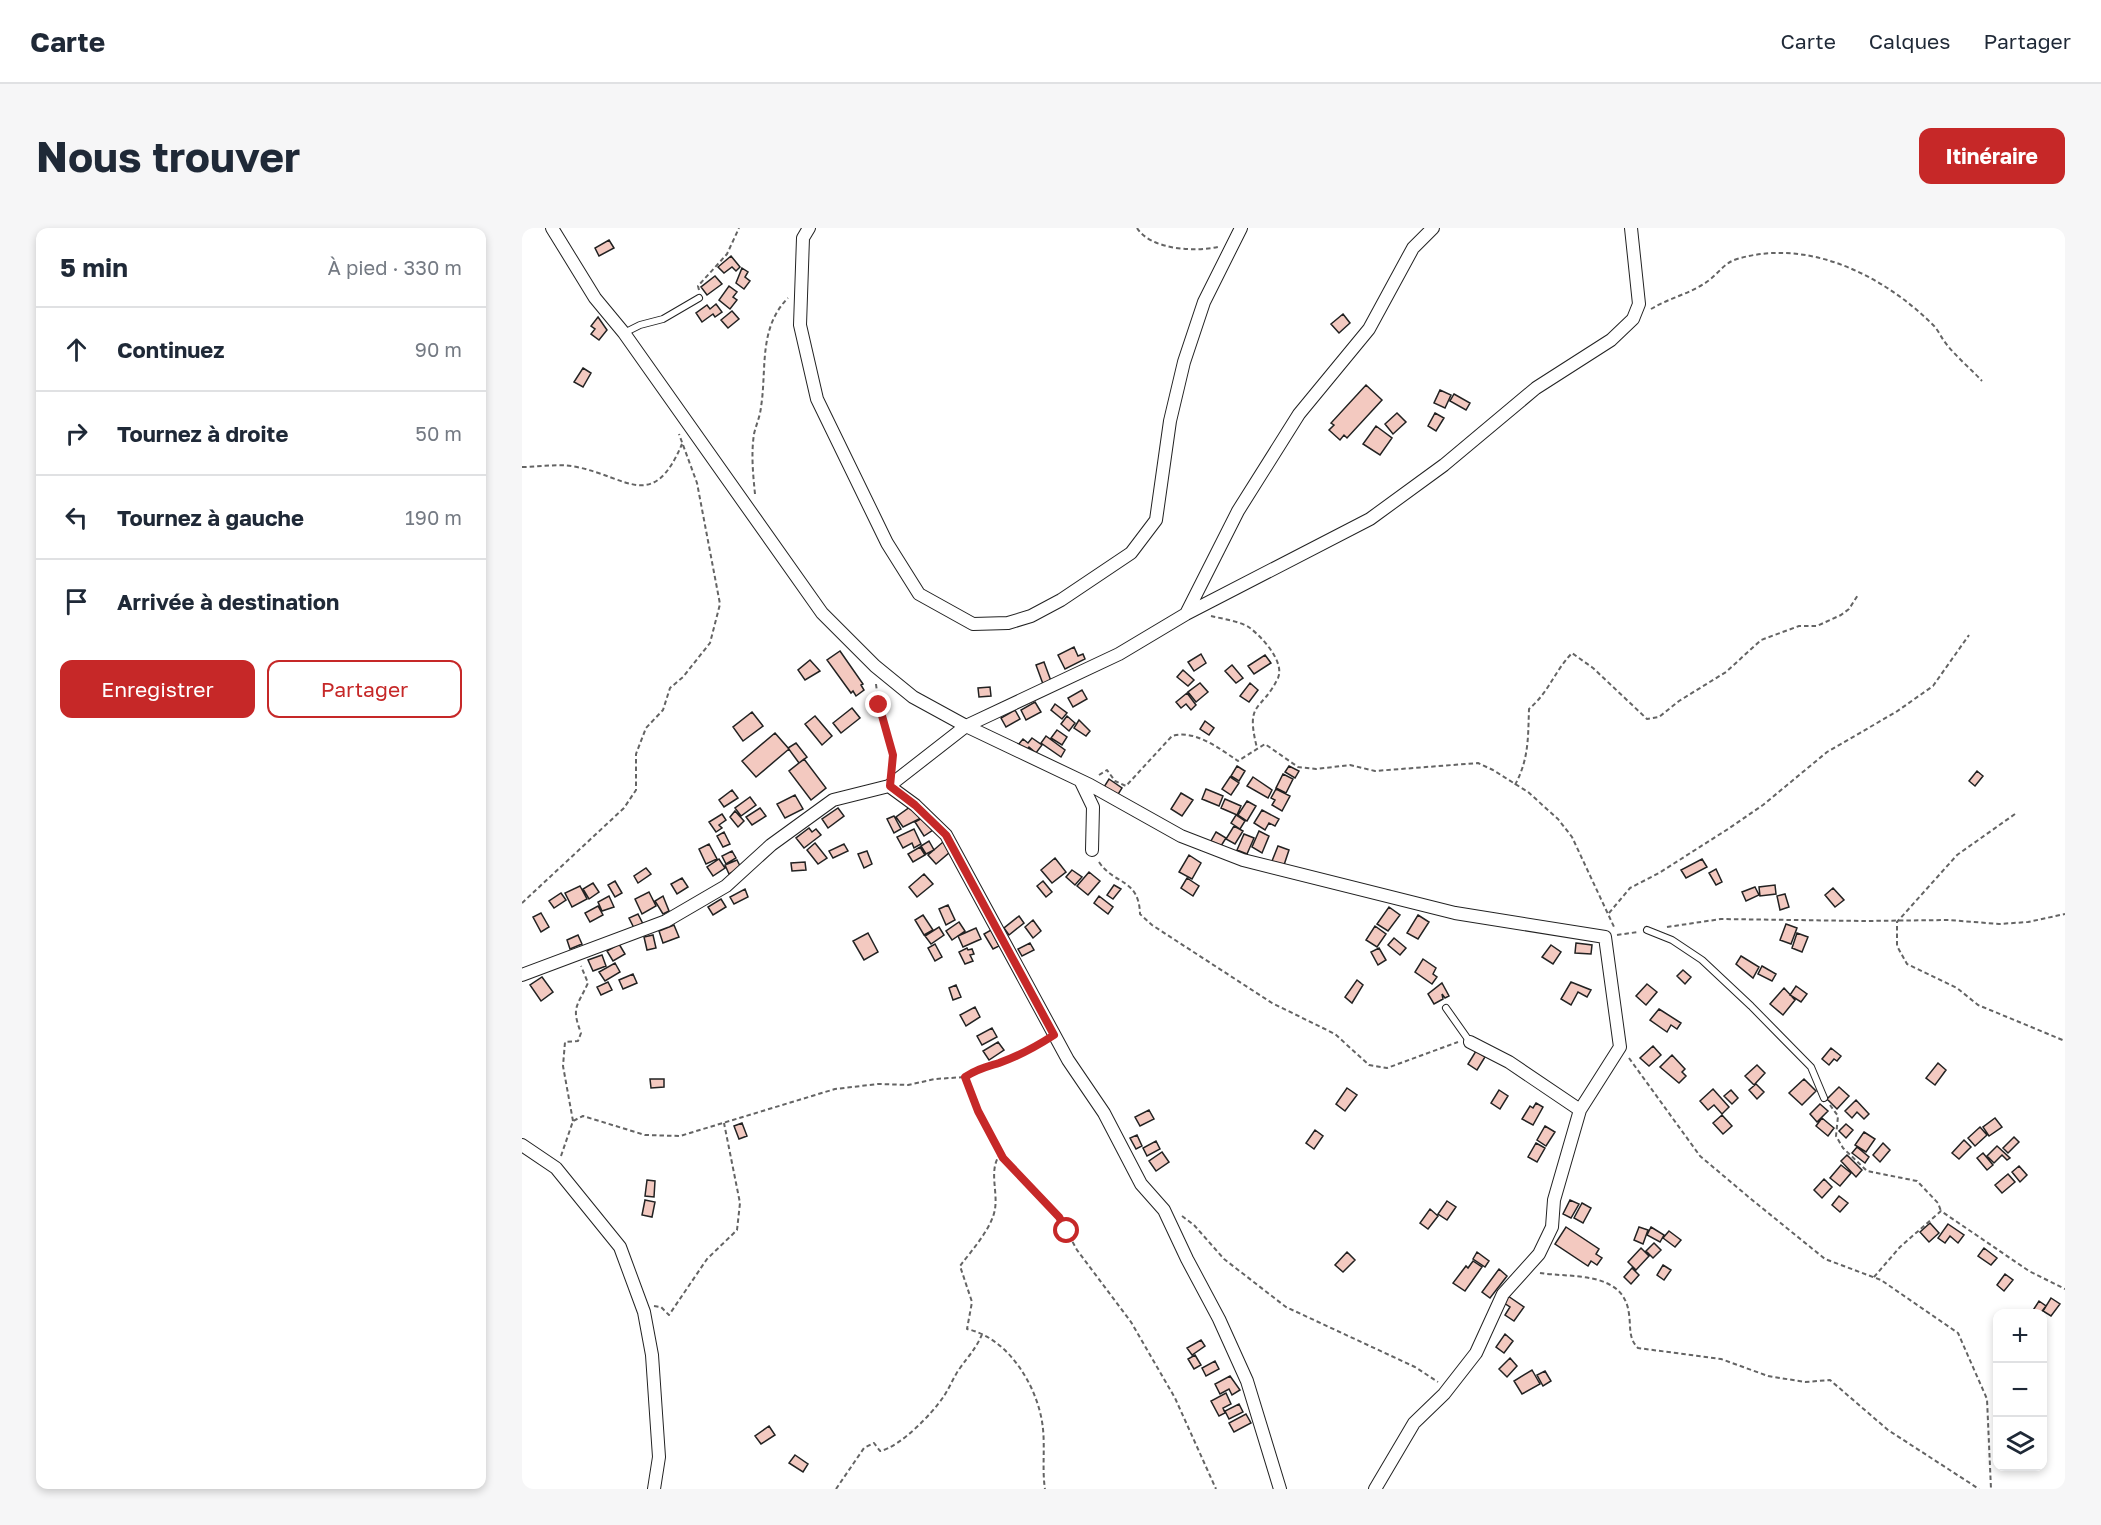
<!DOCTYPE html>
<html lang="fr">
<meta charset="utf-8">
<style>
:root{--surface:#fff;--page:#f6f6f7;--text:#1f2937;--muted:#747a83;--line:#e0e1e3;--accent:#c62828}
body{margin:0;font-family:"Golos Text",sans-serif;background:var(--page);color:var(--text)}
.controls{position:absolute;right:18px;bottom:18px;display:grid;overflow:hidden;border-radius:12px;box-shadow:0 3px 9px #0003}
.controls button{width:54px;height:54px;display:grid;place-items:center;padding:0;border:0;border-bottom:2px solid var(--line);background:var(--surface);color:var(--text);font:30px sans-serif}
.stop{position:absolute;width:18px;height:18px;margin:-14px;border:4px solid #c62828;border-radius:50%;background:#fff}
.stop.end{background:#c62828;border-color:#fff;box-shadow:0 2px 6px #0008}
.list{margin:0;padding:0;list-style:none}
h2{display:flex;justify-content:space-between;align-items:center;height:78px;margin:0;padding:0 24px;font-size:26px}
h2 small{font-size:20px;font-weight:400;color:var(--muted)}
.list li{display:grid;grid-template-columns:39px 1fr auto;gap:18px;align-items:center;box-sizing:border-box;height:84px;padding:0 24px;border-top:2px solid var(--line)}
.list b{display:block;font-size:22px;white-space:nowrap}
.list em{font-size:20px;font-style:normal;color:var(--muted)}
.actions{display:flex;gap:12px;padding:18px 24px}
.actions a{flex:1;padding:14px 0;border:2px solid var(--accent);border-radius:12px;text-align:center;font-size:21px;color:var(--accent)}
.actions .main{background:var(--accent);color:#fff}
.icon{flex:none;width:33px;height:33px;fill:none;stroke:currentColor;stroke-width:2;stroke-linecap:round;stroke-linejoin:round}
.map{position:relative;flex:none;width:1543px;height:1261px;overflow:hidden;border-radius:12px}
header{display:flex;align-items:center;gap:36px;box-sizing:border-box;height:84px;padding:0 30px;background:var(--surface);border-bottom:2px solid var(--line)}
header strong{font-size:28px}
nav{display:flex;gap:33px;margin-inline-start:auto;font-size:21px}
.intro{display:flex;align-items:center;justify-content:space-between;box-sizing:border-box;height:144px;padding:0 36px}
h1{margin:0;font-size:42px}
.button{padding:15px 27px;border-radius:12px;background:var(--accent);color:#fff;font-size:21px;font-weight:700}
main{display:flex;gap:36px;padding:0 36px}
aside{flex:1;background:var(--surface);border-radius:12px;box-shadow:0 3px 9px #0003}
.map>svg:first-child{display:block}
.building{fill:#f3c9c0;stroke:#222;stroke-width:1.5}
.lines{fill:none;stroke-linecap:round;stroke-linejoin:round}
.service-casing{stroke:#222;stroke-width:8}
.minor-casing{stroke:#222;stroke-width:14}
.path{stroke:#646464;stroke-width:2;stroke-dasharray:4.5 3;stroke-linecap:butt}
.service{stroke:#fff;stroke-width:6}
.minor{stroke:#fff;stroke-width:12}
.route{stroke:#c62828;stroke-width:8}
</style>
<header>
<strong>Carte</strong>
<nav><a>Carte</a><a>Calques</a><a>Partager</a></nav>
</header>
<div class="intro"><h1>Nous trouver</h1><a class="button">Itinéraire</a></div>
<main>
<aside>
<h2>5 min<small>À pied · 330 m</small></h2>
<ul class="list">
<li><svg class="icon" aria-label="ahead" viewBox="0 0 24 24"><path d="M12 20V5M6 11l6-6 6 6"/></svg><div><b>Continuez</b></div><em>90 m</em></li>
<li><svg class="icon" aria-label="right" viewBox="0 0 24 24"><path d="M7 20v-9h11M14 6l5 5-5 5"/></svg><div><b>Tournez à droite</b></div><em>50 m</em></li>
<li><svg class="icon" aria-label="left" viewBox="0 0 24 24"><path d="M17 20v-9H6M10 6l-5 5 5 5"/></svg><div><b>Tournez à gauche</b></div><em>190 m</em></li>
<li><svg class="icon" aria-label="arrive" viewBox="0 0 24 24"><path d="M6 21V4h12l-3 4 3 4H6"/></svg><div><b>Arrivée à destination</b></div></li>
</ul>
<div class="actions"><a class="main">Enregistrer</a><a>Partager</a></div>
</aside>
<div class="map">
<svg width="1543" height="1261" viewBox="0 0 1543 1261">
<rect width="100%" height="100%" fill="#fff"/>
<path class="building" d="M87,12L92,20L77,28L73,20Z
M209,28L218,39L214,43L210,39L202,45L196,39Z
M220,40L226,44L223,49L228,53L222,61L214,55Z
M193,48L200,56L185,67L179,59Z
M207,58L215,64L211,69L215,72L208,81L197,72Z
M194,76L200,84L193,89L191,86L180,94L174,85L185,77L188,81Z
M210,83L217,91L206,100L199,92Z
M821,86L828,95L817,105L809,96Z
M76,89L85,102L77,112L69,106L73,101L69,98Z
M61,140L69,145L61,159L52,154Z
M844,157L860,172L825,210L822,207L818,212L807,202L812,197L809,195Z
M918,162L929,167L923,180L912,175Z
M932,166L948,175L944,182L928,173Z
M875,185L884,194L871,206L863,196Z
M913,185L922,190L914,203L906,198Z
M854,198L870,210L858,227L841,216Z
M552,419L556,428L561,426L563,431L543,441L536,427Z
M318,423L341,456L339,457L342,462L334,468L331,463L329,465L305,432Z
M679,426L684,435L672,443L666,434Z
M743,427L749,435L732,446L726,438Z
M288,432L298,443L283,452L276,442Z
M522,434L529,453L521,456L514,437Z
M710,437L721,450L714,455L703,443Z
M661,442L672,452L666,458L655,449Z
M678,455L686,464L674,474L666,464Z
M728,455L736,462L727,474L718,468Z
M468,459L469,468L457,469L456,460Z
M560,462L565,471L551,479L546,470Z
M665,465L674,477L669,482L664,476L659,480L654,474Z
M513,474L519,484L504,492L499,482Z
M533,476L545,485L540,491L529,482Z
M330,480L338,490L319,505L311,495Z
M493,482L498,491L484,499L479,490Z
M230,484L241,498L221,513L211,499Z
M293,488L310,508L300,517L283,496Z
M545,488L553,495L547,503L539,496Z
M557,492L568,503L564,508L552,500Z
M683,493L692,500L687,507L678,501Z
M535,502L545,509L540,517L529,510Z
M253,505L267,521L234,549L220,533Z
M524,508L543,522L539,529L519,515Z
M510,510L520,517L514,525L507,519L503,524L496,517L501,511L506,515Z
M274,515L285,529L277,535L266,520Z
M282,531L304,560L289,572L267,543Z
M715,538L723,543L717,553L709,548Z
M767,538L777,543L773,550L763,544Z
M1455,543L1461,548L1453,558L1447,553Z
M761,546L771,551L764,565L754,560Z
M708,549L717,555L709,567L700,561Z
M731,549L750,562L746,570L725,558Z
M587,551L600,560L595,568L582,559Z
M684,561L701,568L697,578L680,571Z
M754,561L768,568L760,583L750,577L753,572L749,570Z
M210,562L216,570L202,579L197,572Z
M659,565L671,572L660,588L649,581Z
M273,567L281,581L263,590L255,576Z
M228,569L234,577L219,588L213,580Z
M703,571L719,578L715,587L699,580Z
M725,573L734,578L725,593L716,587Z
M388,579L399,590L381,599L374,589Z
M238,580L244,588L230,597L224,589Z
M316,580L322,588L306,600L300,591Z
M740,582L757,591L753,598L747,595L743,602L732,595Z
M213,583L222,593L216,599L208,589Z
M200,586L204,592L197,597L200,600L194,604L187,594Z
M714,587L723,593L718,601L709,595Z
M372,588L379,601L372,605L365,591Z
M402,589L411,602L402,608L393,594Z
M712,598L721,603L713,616L704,611Z
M287,600L290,604L294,601L299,607L282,620L274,610Z
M392,601L399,616L392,620L390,615L381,620L375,609Z
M737,603L747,608L740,625L730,619Z
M202,604L208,616L201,619L195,608Z
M694,604L704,610L699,618L689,613Z
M722,606L732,610L725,626L715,622Z
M407,613L412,622L404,626L399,618Z
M421,614L428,624L414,636L406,627Z
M293,615L305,630L296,636L285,622Z
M187,616L195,631L184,636L177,621Z
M322,616L326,623L311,630L307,623Z
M756,618L767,622L762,637L750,633Z
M398,619L403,627L391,634L386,626Z
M210,623L214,630L204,636L200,628Z
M345,623L350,636L342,640L336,626Z
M667,627L679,635L670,651L657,644Z
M533,630L544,644L530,655L519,642Z
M197,631L203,640L191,648L185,639Z
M1180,631L1185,639L1164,650L1159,642Z
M215,632L219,640L207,646L203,637Z
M283,634L284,642L270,643L269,635Z
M124,640L129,646L116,655L112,648Z
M1194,641L1200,654L1194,657L1187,645Z
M550,642L560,649L553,657L544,649Z
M567,644L578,653L566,667L555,658Z
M402,646L411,656L395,669L387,659Z
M160,650L166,659L155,666L149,656Z
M665,650L677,658L671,668L659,660Z
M93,653L100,665L93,669L86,657Z
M521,653L530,664L524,669L515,658Z
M71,655L77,664L67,671L61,661Z
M592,657L599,661L591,671L585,667Z
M1253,657L1254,666L1238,668L1237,659Z
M58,658L65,671L50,679L43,665Z
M1233,659L1237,667L1224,673L1220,664Z
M1311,660L1322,672L1313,679L1303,667Z
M223,661L226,669L212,676L208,669Z
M127,664L134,678L120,686L113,671Z
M39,665L44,672L32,680L27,673Z
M1263,666L1267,679L1258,682L1255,668Z
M87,668L92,679L80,683L76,674Z
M141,668L147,683L141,686L133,673Z
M577,668L591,679L586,686L572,675Z
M199,671L204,679L191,687L186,679Z
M426,677L433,692L424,697L417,681Z
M76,678L81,687L68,694L63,685Z
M867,679L878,687L866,703L855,696Z
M19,685L27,699L19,704L11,689Z
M116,686L121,696L112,700L107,690Z
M401,687L411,702L402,707L393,692Z
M896,687L907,694L896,711L885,705Z
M497,688L502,695L487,707L482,700Z
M511,692L519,703L511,710L503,699Z
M437,694L443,703L430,712L424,703Z
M1264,696L1275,700L1269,716L1258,712Z
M152,697L157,709L141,715L137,703Z
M853,698L864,706L855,719L844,712Z
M417,699L422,707L409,716L403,708Z
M454,700L459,711L441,719L436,708Z
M469,702L477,718L471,721L462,706Z
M346,705L356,724L342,732L331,713Z
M1275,705L1286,709L1280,724L1270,720Z
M56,707L60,716L48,721L45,712Z
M131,707L134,720L125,722L122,709Z
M872,710L884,720L878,727L866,717Z
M508,715L512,722L500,728L496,721Z
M1054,715L1070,717L1069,726L1053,725Z
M97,716L103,726L91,733L85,723Z
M413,716L420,729L413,733L406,720Z
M1029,717L1039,724L1031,736L1020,729Z
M445,720L446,722L450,721L452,726L448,727L451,733L443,736L437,724Z
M857,720L864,732L856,737L849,724Z
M80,727L84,738L71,743L66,732Z
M1219,728L1237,739L1231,750L1214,736Z
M901,731L914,740L911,746L915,749L910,756L893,744Z
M93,735L98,744L83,753L77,744Z
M1240,738L1254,746L1250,753L1236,746Z
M1161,742L1169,749L1163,756L1155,748Z
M111,746L115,755L101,761L97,752Z
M20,749L31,764L19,773L8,757Z
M835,752L841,757L830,775L823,769Z
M86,754L90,762L79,767L75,759Z
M1049,754L1069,762L1065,769L1056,764L1049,777L1039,771Z
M920,755L927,768L923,770L920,766L921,771L912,776L906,766Z
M1125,756L1135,764L1124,777L1114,768Z
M434,757L439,769L431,772L427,760Z
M1274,758L1285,766L1279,774L1268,767Z
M1262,760L1273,772L1261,787L1248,776Z
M453,779L458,789L444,798L438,787Z
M1137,781L1159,795L1155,801L1149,797L1145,804L1128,792Z
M470,800L475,809L460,817L455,808Z
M476,814L482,822L467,832L461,823Z
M1131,818L1139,827L1127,838L1118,830Z
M1309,820L1319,828L1315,833L1312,831L1307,837L1300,831Z
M954,823L963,829L955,842L946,836Z
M1150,827L1163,841L1160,844L1164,848L1157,855L1138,839Z
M1416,835L1424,842L1413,857L1404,850Z
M1235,837L1243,845L1232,857L1223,848Z
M128,851H142V859L129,860Z
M1282,851L1294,863L1280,877L1267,865Z
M1234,856L1242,864L1235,871L1227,862Z
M1317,859L1327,868L1315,881L1305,871Z
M825,860L835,867L823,883L814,876Z
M1191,861L1207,879L1200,886L1192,877L1186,882L1178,873Z
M977,862L986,868L978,881L969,875Z
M1209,862L1216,870L1210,876L1202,868Z
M1334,872L1347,886L1342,891L1335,884L1330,890L1323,883Z
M1014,875L1021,879L1011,897L1000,891L1008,878L1011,880Z
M1298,876L1306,883L1295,894L1288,886Z
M627,882L632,891L618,898L613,889Z
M1200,887L1210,898L1201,906L1191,895Z
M1300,890L1312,900L1306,908L1294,898Z
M1473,890L1480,899L1467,908L1461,899Z
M220,895L225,908L217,911L212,898Z
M1324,896L1331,902L1324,910L1317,903Z
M1023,898L1033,904L1024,918L1015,912Z
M1458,899L1465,907L1453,918L1446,910Z
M793,902L801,908L792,921L784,915Z
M1342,904L1353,911L1344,924L1333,917Z
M615,907L620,918L614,921L608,910Z
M1492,909L1497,914L1486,925L1481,920Z
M1442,912L1449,919L1437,931L1430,925Z
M634,913L638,921L625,928L621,920Z
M1014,915L1023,920L1015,934L1006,929Z
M1361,915L1368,922L1358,934L1351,927Z
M1475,918L1488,930L1485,932L1480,927L1472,935L1465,928Z
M1335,919L1347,929L1343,935L1330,925Z
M640,924L647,934L634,943L627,933Z
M1461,925L1471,937L1465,942L1455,930Z
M1325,927L1340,942L1334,949L1319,933Z
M1319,937L1329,945L1318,958L1308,950Z
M1497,938L1505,947L1498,954L1490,944Z
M1486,946L1493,954L1480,965L1473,957Z
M1302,951L1310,959L1300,970L1292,962Z
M125,952L133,953L132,969L123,968Z
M1317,968L1326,975L1318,984L1310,977Z
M123,972L133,974L130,989L120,987Z
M1048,972L1057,976L1049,990L1041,986Z
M925,973L934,979L925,992L916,986Z
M1060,975L1069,980L1061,995L1052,990Z
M908,981L916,988L906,1001L898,995Z
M1408,995L1417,1005L1407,1014L1398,1004Z
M1426,996L1442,1007L1436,1015L1428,1008L1423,1015L1416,1010Z
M1044,999L1077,1021L1074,1026L1080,1030L1075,1037L1069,1033L1066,1038L1033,1016Z
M1117,999L1126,1002L1121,1016L1112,1012Z
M1129,999L1142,1007L1138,1014L1125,1007Z
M1147,1003L1159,1012L1153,1019L1141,1010Z
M1132,1015L1139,1022L1131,1030L1124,1023Z
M1119,1020L1127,1028L1114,1042L1106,1034Z
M1462,1020L1475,1030L1469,1037L1456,1028Z
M825,1024L833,1032L821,1044L813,1037Z
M955,1024L967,1033L963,1039L951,1031Z
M951,1033L960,1039L943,1063L931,1055L944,1038L946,1040Z
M1141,1037L1149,1042L1142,1052L1135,1047Z
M1110,1040L1117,1047L1109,1056L1102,1049Z
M977,1041L985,1048L968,1070L960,1064Z
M1483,1046L1491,1052L1482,1063L1475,1057Z
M986,1068L1002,1079L992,1093L983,1087L988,1079L982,1075Z
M1529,1070L1538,1076L1529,1088L1521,1083Z
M1517,1073L1524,1078L1518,1086H1512L1510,1084Z
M983,1106L991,1113L982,1125L974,1119Z
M679,1112L683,1118L670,1127L665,1120Z
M673,1127L679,1137L672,1141L666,1131Z
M988,1130L995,1138L985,1149L977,1141Z
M693,1133L697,1141L684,1148L680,1140Z
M1010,1142L1018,1156L1000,1166L992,1153Z
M1023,1143L1029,1153L1021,1158L1015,1147Z
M708,1148L718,1162L710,1167L707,1161L698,1166L693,1156Z
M704,1165L709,1176L701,1180L703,1185L697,1188L689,1173Z
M717,1176L721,1184L707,1191L703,1183Z
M724,1186L729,1195L712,1204L707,1195Z
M247,1198L253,1207L239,1216L233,1208Z
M273,1227L286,1236L281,1244L267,1235Z"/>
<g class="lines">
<g class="service-casing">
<path id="service" d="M102,105L118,97L141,91L177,70
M1125,702L1150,712L1180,732L1229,778L1289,839L1302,870
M924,780L948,814"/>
</g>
<g class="minor-casing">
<path id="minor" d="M30,0L73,70L102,105L300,385L353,438L391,469L444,498L568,557L659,608L721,632L933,685L1083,709L1098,819L1058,882L1032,972L1030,999L1017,1026L981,1066L954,1125L922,1166L892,1195L853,1261
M287,0L281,10L278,97L295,171L365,315L397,366L451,396L486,395L509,388L539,372L609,325L634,292L648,193L662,134L682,74L719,0
M664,386L716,283L777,186L847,101L891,20L911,0
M559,554L571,579L570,622
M367,558L393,577L424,607L546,832L582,885L619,956L642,982L665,1031L697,1091L725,1153L758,1261
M0,747L144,693L204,658L249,617L311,572L367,558L444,498L597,426L664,386L848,291L922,237L1014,160L1089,112L1111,91L1117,76L1109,0
M948,814L987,834L1058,882
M0,917L34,940L98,1019L122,1084L130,1127L137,1229L132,1261"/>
</g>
<path class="path" d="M615,0C629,22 673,24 696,19
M177,62L176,58L205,26L217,0
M1129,81C1147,70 1170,65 1186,53C1197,45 1202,35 1215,31C1285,10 1359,46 1409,95C1415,100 1418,107 1422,113C1433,128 1448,140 1460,153
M0,239C19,239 36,235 55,239C107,250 131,284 160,216
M233,266C231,246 229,226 232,206C234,197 238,189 239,179C245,142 236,100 266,70
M689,388C701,391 718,393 728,400C740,409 763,434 756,450C739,485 723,472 735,520
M354,456C357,484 373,513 370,541
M577,547L585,542L593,553L604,558L650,508C673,501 698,521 716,533L743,516L776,539L794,541L828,537L853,543L956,535L971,542L1006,564L1036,591L1050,609L1093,701
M993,557C1007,531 1006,509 1007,481C1027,464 1032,444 1050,425L1071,440L1125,491L1137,489L1157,473L1204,444L1239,412L1277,398H1295L1319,387L1327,381L1336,367
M1493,586L1435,627L1375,694V718L1385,736L1435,760L1456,777L1543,813
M577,634C592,657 617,650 618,686L630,697L750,775L813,806L847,837L865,840L936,814
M0,675L102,580L114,562V526L124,500L141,482L148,460L161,449L188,415L198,376L175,255L157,206
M1087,685L1108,660L1137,645L1206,601L1241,577L1305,524L1374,484L1411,458L1447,407
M1145,699L1199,691L1342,693L1427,692L1477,696L1506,694L1543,686
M1095,707L1116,704
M521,814C496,830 467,833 443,849L456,883L481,930L537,989L555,1022L609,1094L653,1170L694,1261
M1107,830L1178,928L1229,971L1303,1031L1359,1052L1436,1105L1465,1171L1469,1261
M1308,877L1316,888L1314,908L1321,920L1345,943L1395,953L1416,975L1419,983
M51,893L41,838L43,814L56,813L59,805C49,779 55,779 66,755L59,738
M479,925C466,941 476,962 473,981C470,1000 450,1022 438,1038L450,1074L445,1101C487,1110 517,1160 521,1201C523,1221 520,1242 523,1261
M39,928L51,893L61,888L123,907L158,908L313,861L356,856L386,857L413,851L443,849
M660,988L672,997L702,1031L764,1079L893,1139L916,1154
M1018,1045C1048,1050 1102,1042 1107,1086C1109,1099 1106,1110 1116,1120L1199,1131L1246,1148L1283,1154L1308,1152L1366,1202L1457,1261
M1352,1049L1378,1019L1419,983L1507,1043L1543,1061
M132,1078L139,1079L147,1087L185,1031L215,1002L218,975L202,895
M314,1261L342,1220L352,1215L358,1223C378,1219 410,1186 422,1168C428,1159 432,1148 438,1140C448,1126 454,1121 461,1104"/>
<use href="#service" class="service"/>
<use href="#minor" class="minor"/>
</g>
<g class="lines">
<path class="route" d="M357,477L371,527L368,558L393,577L424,607L532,807C515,818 497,828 477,835C464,839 455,841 443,849L456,883L481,930L537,989L545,1003"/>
</g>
</svg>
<div class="controls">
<button>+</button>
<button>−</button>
<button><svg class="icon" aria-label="layers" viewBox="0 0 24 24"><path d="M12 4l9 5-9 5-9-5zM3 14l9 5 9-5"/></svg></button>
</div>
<div class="stop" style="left:545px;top:1003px"></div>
<div class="stop end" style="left:357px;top:477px"></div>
</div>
</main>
